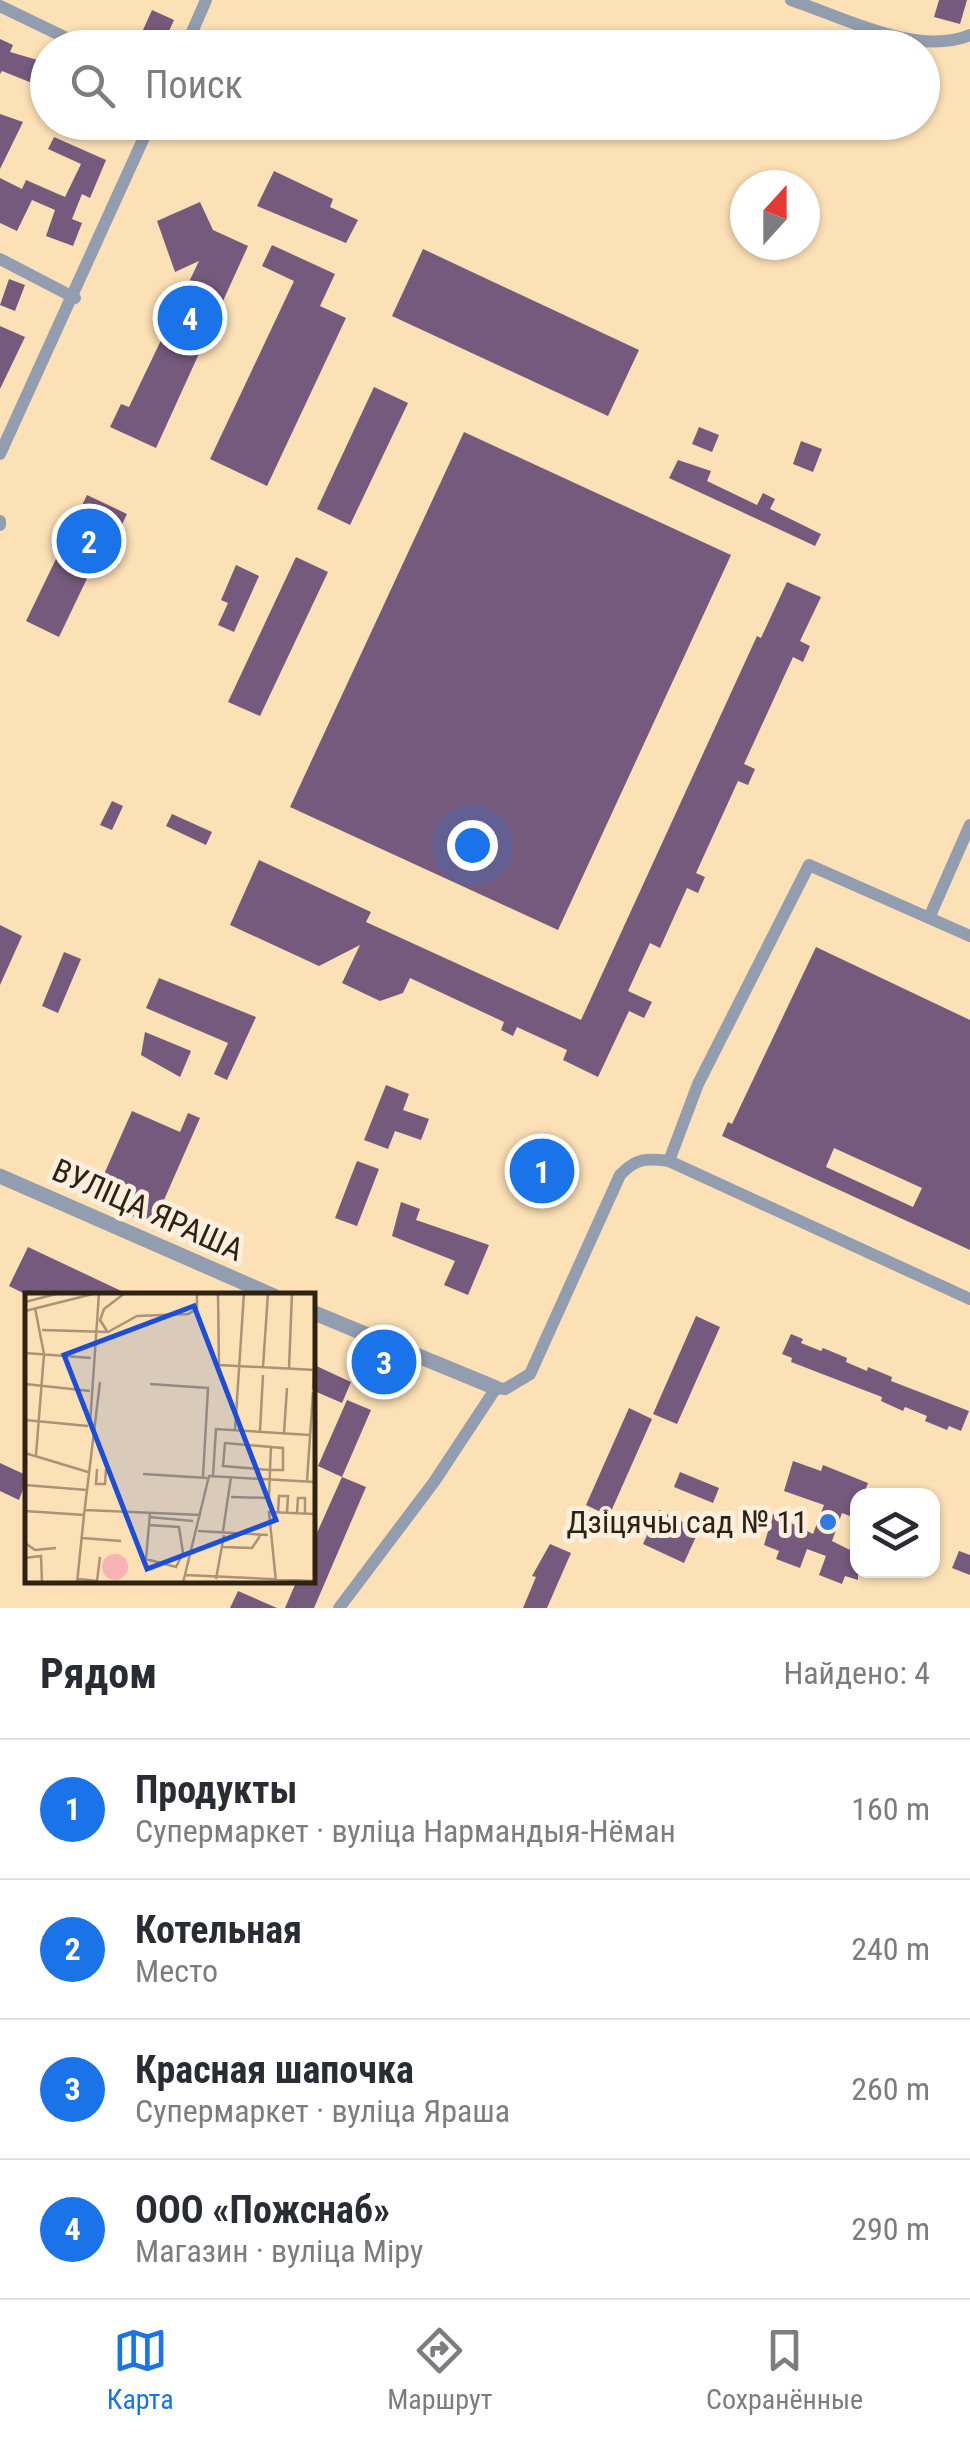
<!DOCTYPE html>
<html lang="ru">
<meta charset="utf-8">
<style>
:root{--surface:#fff;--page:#f2f2f3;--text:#2b2b33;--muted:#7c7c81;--line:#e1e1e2;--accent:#1a73e8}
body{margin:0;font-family:"Roboto Condensed",sans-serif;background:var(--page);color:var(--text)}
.controls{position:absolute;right:30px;bottom:30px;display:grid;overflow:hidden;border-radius:20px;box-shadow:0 2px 8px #0004}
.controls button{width:90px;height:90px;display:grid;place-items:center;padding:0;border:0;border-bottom:2px solid var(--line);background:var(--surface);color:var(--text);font:50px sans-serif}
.compass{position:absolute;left:730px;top:170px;width:90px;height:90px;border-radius:50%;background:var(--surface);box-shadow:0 2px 8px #0004;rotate:21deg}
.you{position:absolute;left:472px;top:845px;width:35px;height:35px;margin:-25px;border:8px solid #fff;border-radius:50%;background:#1a73e8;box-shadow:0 0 0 15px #1a73e833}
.badge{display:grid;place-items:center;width:65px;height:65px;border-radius:50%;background:var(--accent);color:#fff;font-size:32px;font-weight:700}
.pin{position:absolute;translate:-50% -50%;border:5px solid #fff;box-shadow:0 2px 10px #0006}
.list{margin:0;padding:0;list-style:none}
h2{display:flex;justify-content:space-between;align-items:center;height:130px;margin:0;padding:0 40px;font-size:42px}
h2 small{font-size:32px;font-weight:400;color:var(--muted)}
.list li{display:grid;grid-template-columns:65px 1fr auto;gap:30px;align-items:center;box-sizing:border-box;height:140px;padding:0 40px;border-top:2px solid var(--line)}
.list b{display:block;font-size:38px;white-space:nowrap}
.list p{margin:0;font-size:32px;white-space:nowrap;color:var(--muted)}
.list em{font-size:32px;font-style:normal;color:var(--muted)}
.icon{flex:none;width:55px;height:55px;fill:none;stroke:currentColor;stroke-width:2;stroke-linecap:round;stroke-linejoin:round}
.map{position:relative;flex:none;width:970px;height:1608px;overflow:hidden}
.search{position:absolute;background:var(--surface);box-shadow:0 2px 8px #0004;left:30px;right:30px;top:30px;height:110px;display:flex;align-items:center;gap:25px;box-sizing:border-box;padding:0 35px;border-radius:55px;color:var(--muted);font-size:38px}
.sheet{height:690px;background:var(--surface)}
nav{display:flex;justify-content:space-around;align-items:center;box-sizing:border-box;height:140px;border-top:2px solid var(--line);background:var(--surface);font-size:28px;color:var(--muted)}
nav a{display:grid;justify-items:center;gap:5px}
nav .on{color:var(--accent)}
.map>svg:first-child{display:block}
.building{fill:#755a7d;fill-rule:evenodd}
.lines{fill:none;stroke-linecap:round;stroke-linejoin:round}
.minor{stroke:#929eaf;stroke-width:12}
.tertiary{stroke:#929eaf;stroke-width:15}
.poi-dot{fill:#2e79e5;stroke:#fbf0df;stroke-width:4}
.labels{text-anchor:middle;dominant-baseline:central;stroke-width:10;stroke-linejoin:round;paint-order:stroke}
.street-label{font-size:32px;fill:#2e2313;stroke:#fbf0df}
.poi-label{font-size:32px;fill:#2e2313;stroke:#fbf0df;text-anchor:end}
.inset-road{fill:none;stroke:#aa9475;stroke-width:2.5}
.view{fill:#1d4ed8;fill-opacity:0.15;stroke:#1d4ed8;stroke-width:5}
.inset-edge{fill:none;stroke:#2e2313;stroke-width:5}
</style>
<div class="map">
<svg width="970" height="1608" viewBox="0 0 970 1608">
<rect width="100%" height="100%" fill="#fce0b6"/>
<path class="building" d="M939,0H967L960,24L934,17Z
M152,10L174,20L165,40L143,30Z
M0,39L13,45L10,52L48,63L42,87L2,71L0,74Z
M0,114L23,122L0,169Z
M102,122H136L130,136Z
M54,137L106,160L90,198L82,194L72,219L82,223L73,246L46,236L55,210L32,200L17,231L0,223V178L22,189L26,180L65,197L81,164L48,149Z
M274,171L333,199L330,207L358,220L346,243L257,206Z
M200,202L213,230L248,246L156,448L110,427L121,404L129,407L199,261L175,272L157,221Z
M272,245L335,274L320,306L346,318L267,486L210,459L294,281L262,266Z
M423,249L639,350L608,416L392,316Z
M9,279L25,285L15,311L0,305Z
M0,326L25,337L0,389Z
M374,387L408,403L350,525L317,509Z
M699,427L719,435L712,452L692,444Z
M464,432L731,555L558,930L290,807Z
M801,441L822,449L813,472L793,464Z
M678,460L711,471L707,481L757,505L763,493L775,499L770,509L821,534L815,546L669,478Z
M87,495L127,514L99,572L92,568L59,637L26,621Z
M296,557L328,572L260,716L228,702Z
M236,565L259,576L234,632L218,625L228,603L221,600Z
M787,582L821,597L800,641L810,646L803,662L793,657L744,764L755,769L748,785L738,781L696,873L705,877L698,893L687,888L660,948L650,943L628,991L652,1002L644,1018L629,1011L598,1077L563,1060L567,1050L517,1027L513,1036L501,1030L504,1022L410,978L403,993L380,1001L342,983L360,945L319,966L230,925L259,860L371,912L366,922L581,1020L757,636L761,638Z
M112,801L123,806L112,830L100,825Z
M172,814L212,832L206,845L166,826Z
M0,925L22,936L0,985Z
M816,947L970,1020V1250L722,1136L728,1122L732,1124ZM834,1148L922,1188L913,1207L826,1167Z
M64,952L81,959L58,1013L42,1006Z
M159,978L256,1017L227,1080L214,1074L228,1043L146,1008Z
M145,1032L191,1051L180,1077L141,1055Z
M386,1085L409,1094L403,1110L429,1119L421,1140L395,1131L388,1149L364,1140Z
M132,1111L180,1132L188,1113L200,1118L153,1225L93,1199Z
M537,1156L552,1163L556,1178L546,1199L522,1188Z
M357,1161L379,1169L357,1226L335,1218Z
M401,1202L420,1209L416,1220L489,1245L468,1295L444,1285L455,1261L392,1236Z
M28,1247L132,1296H29L9,1286Z
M696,1316L720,1327L677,1424L653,1414Z
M791,1334L803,1339L801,1343L821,1351L823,1348L847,1358L846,1362L867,1371L868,1367L892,1377L891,1381L969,1411L961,1431L949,1426L947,1430L925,1421L927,1416L905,1407L903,1411L881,1401L882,1397L791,1362L792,1358L782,1354Z
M312,1364L351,1382L342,1403L312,1390Z
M347,1400L371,1410L342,1477L318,1466Z
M629,1408L652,1419L609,1516L586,1505Z
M793,1461L821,1471L823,1465L868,1483L863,1496H858V1519L842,1513L832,1541L858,1554V1580L845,1576L842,1584L819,1575L826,1556L807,1549L800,1568L776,1559L779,1551L764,1545L773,1514L813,1534L824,1505L784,1491Z
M0,1463L28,1476L19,1500L0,1491Z
M680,1472L719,1488L713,1503L674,1487Z
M342,1477L366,1487L314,1608H285L297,1580H312V1544Z
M659,1510L699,1530L684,1563L643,1544Z
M550,1544L571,1553L557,1585L547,1608H523L536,1577L532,1576Z
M959,1551L970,1555V1575L952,1568Z
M238,1591L277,1608H230Z"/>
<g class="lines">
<path class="minor" d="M791,0C843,17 917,57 970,35
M0,6L87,48
M185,48L206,0
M0,259L75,298
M0,454L151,122
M0,521V525
M929,918L970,825
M669,1161L698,1084L809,865L970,936
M339,1608L434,1482L496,1388L505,1389L530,1374L620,1175C636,1158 647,1158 669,1161L970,1299"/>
<path class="tertiary" d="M0,1176L274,1296
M312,1312L496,1388"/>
</g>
<circle class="poi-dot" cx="828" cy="1522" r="10"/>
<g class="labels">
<g class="street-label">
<text transform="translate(148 1210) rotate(24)">ВУЛІЦА ЯРАША</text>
</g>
<g class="poi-label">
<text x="808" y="1522">Дзіцячы сад № 11</text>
</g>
</g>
<g transform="translate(25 1293)">
<rect width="290" height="290" fill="#fce0b6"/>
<path d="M77 274a13 13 0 1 1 26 0a13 13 0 1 1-26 0Z" fill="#f7b4b5"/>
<path class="inset-road" d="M193,0L194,72L290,77M0,9L35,0M10,15L19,61L11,162M0,18L72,0M17,37L83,39L112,23L163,21L172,16V0M82,38L75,27L79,16L100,0M0,60L66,65M238,74L243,0M264,75L267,0M0,91L65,98M125,91L183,95L178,184M288,96L290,55M0,127L63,133M65,131L74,0M210,137L219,0M235,138L238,82M259,140L262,95M0,160L63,179M72,176L71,191H80L81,176M118,181L182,185M188,183L191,136L285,142M282,188L288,99M0,192L62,197M206,204L244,205L245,177L246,154L200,150L198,173L245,177H258V155L246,154M60,217L176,222M0,218L59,222L52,290M253,219L254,203H263L262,220M272,220L273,205H280V220M59,222L75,89M124,224L168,228M124,232L121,266L151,274L158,260L154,234L124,232L125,220M173,238L243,242M198,238L206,184M57,245L96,248M0,250L10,257L31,255M198,254L227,255L235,243M0,265L16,263L17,290M160,282L290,288M53,286L72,288L75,264M191,286L199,242M251,289L244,219L290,221M158,290L184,183L290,189"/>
<path class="view" d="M169,13L251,227L122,276L39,62Z"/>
<rect width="290" height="290" class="inset-edge"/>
</g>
</svg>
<div class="controls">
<button><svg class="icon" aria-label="layers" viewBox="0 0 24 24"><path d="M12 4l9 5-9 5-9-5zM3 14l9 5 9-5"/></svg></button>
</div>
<svg class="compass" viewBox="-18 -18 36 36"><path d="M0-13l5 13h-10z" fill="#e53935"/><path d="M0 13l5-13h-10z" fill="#7c7c81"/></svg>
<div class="you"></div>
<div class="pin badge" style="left:542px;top:1171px">1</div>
<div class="pin badge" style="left:89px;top:541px">2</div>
<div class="pin badge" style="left:384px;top:1362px">3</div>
<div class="pin badge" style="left:190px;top:318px">4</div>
<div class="search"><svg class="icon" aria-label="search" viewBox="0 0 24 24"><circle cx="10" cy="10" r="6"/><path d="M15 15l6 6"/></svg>Поиск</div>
</div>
<section class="sheet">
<h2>Рядом<small>Найдено: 4</small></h2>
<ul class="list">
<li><span class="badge">1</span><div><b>Продукты</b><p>Супермаркет · вуліца Нармандыя-Нёман</p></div><em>160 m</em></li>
<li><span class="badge">2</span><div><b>Котельная</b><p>Место</p></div><em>240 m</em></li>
<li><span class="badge">3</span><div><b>Красная шапочка</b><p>Супермаркет · вуліца Яраша</p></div><em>260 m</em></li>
<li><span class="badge">4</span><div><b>ООО «Пожснаб»</b><p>Магазин · вуліца Міру</p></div><em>290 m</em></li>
</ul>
</section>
<nav>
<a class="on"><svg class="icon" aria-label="map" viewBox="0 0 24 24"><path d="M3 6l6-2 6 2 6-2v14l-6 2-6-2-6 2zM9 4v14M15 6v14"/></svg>Карта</a>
<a><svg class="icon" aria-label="directions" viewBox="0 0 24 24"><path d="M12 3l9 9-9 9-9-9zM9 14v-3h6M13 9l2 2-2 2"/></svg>Маршрут</a>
<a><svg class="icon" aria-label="saved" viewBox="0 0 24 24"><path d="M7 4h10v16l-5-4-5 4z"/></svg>Сохранённые</a>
</nav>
